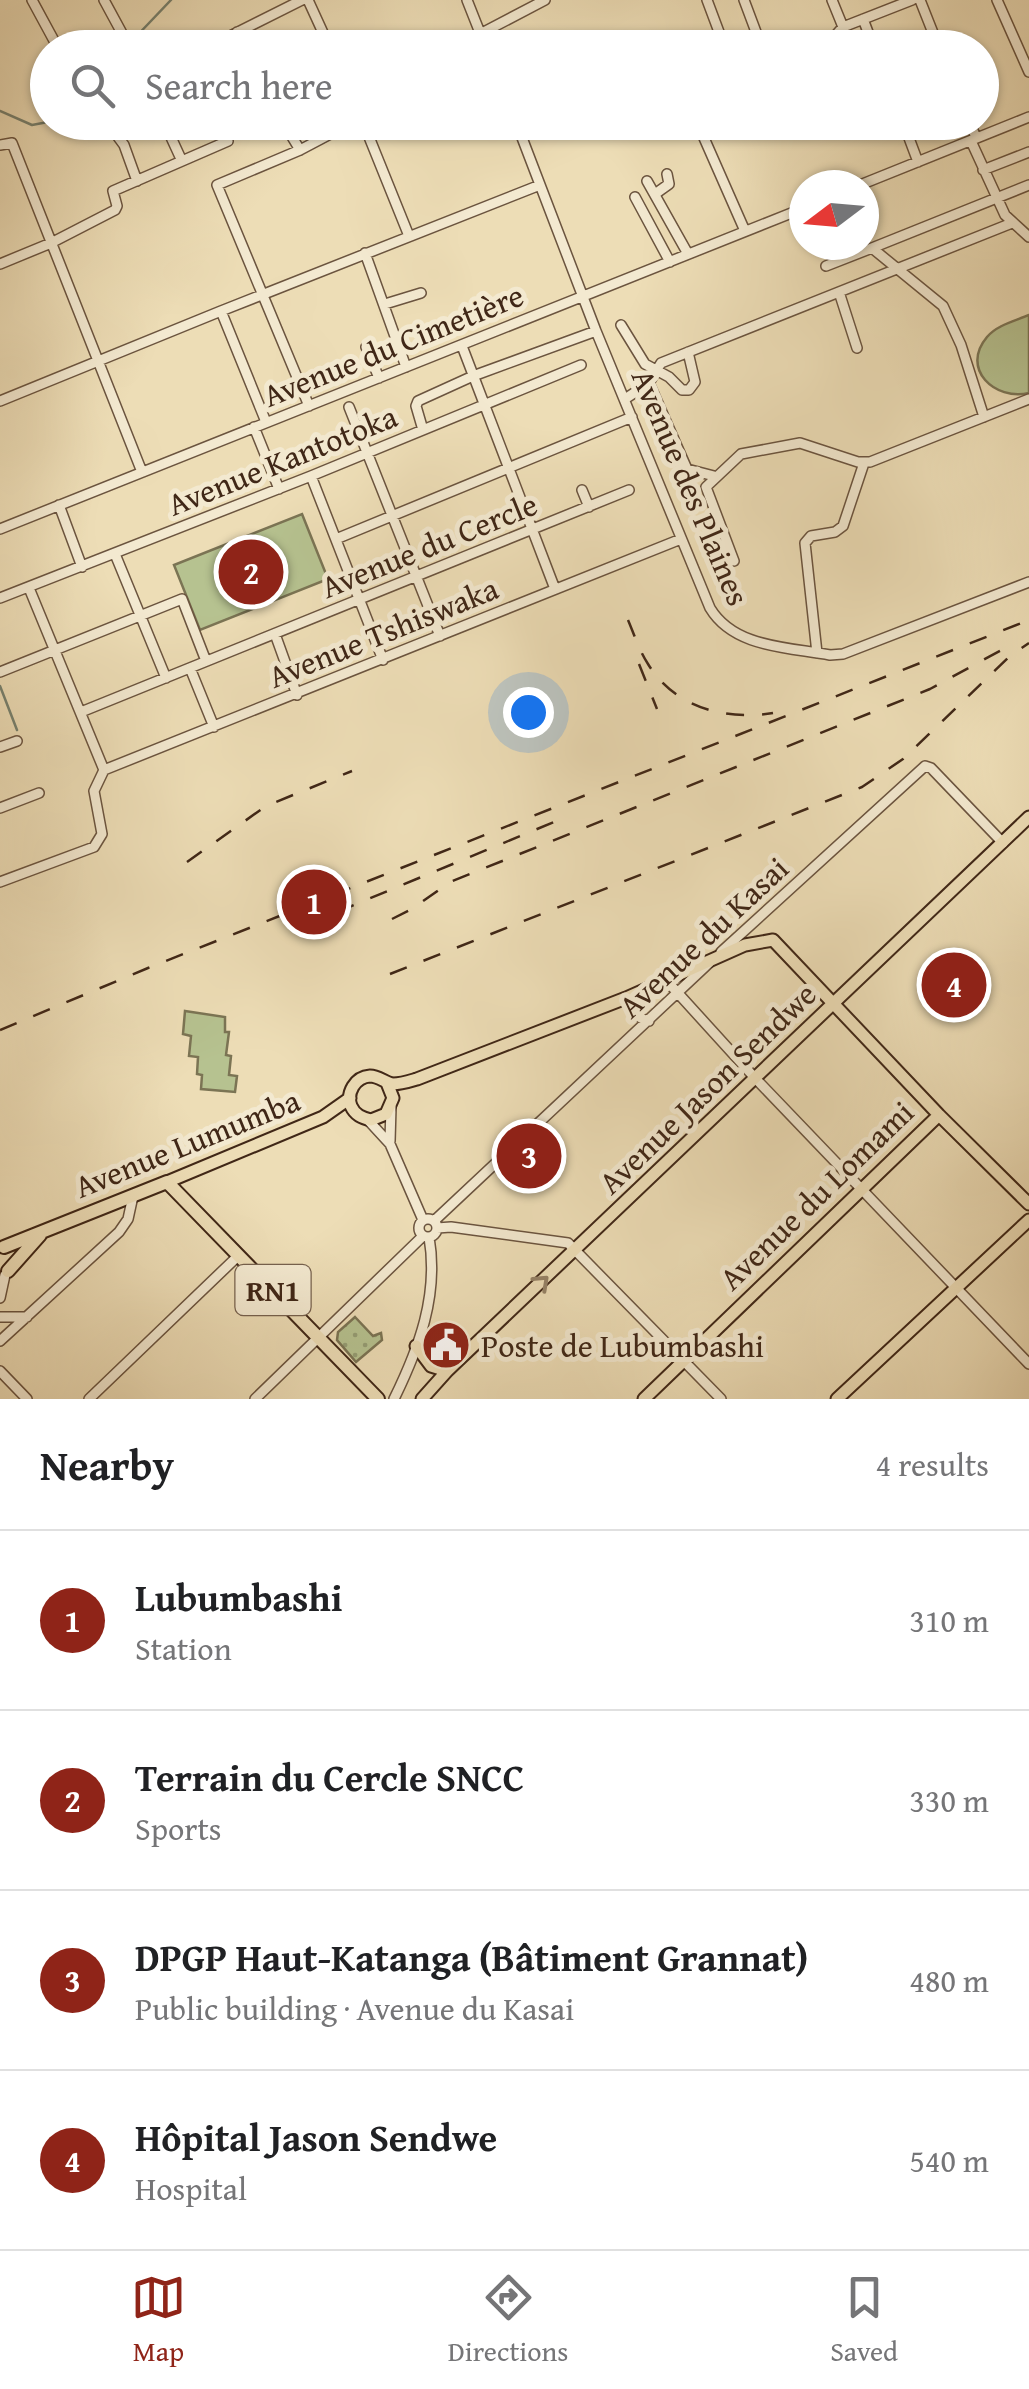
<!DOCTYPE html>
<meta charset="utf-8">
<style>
:root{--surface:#fff;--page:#f2f2f2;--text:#202124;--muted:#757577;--line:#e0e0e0;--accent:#8f2418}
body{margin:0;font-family:"Gentium Book Plus",serif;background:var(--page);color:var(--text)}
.compass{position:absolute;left:789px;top:170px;width:90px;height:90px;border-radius:50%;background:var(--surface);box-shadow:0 2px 8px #0004;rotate:254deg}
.you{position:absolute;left:528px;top:712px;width:35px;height:35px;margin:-25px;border:8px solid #fff;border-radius:50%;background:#1a73e8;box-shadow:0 0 0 15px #1a73e833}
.badge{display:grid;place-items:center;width:65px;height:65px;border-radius:50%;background:var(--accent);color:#fff;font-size:32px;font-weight:700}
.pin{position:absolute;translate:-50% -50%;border:5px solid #fff;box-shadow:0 2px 10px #0006}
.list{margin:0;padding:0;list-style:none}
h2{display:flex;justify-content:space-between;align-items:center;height:130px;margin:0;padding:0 40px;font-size:42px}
h2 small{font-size:32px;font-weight:400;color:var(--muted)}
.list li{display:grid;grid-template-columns:65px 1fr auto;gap:30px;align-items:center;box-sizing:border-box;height:180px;padding:0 40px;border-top:2px solid var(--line)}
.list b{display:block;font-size:38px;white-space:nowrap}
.list p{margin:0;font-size:32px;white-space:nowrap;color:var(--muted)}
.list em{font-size:32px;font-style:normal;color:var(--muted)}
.icon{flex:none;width:55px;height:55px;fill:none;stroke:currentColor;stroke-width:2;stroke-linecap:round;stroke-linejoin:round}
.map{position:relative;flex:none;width:1029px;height:1399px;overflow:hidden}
.search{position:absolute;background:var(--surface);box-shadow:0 2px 8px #0004;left:30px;right:30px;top:30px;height:110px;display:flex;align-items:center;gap:25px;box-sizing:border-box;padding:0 35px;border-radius:55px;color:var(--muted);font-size:38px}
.sheet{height:850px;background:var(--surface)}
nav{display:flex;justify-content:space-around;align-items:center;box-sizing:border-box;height:140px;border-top:2px solid var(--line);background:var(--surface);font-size:28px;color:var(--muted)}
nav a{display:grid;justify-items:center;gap:5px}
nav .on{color:var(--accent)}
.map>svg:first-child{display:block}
.park{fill:url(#park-dots);stroke:#7b7454;stroke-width:2.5}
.garden{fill:#b6c290;stroke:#7b7454;stroke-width:2.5}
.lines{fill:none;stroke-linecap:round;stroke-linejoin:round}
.stream{stroke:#76816f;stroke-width:2.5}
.minor-casing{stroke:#6b543f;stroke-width:12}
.major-casing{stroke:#402717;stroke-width:15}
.highway-casing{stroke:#402717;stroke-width:16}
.minor{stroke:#f3e9d0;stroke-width:9}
.major{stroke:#edddb6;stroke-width:11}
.highway{stroke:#edddb6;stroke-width:12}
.rail{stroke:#402717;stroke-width:2.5;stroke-dasharray:18 18;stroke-linecap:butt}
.oneway{stroke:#968266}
.labels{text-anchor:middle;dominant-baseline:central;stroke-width:10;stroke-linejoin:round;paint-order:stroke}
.shield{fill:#f3e9d0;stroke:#76614e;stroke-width:2.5}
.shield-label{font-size:30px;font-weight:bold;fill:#402717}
.street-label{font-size:32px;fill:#402717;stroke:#f3e9d0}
.poi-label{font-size:32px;fill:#402717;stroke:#f3e9d0;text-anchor:start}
</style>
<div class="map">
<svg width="1029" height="1399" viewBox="0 0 1029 1399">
<defs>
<pattern id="park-dots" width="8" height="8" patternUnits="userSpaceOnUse" patternTransform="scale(2.5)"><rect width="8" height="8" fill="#b6c290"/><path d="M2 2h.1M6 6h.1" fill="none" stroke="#959e75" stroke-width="1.8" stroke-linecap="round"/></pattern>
</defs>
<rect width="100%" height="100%" fill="#edddb6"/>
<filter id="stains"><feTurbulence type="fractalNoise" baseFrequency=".002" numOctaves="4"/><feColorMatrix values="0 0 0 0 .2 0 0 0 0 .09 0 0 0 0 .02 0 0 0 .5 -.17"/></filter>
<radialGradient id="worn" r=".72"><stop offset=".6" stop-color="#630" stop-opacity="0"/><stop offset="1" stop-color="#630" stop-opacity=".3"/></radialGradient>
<path class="park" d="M355,1317L373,1336L381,1333L382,1340L356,1362L337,1340L338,1332Z"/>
<path class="garden" d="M1029,315V393C995,401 960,369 987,337C997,325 1015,321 1029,315Z
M302,514L328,579L200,630L174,565Z
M185,1011L225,1017V1032H229L226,1055L231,1056L229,1075L237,1076L235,1092L201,1089L202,1075L197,1074L198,1057L189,1056L191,1036L183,1034Z"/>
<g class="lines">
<path class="stream" d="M130,43L171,0
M0,111L32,125L48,122
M55,122H74
M0,686L17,730"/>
<g class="minor-casing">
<path id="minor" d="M32,0L58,48
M104,0L130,48
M308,0L330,48
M467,0L486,48
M707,0L725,48
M744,0L762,48
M832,0L843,27
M920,0L939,48
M997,0L1029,72
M863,19L874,48
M237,32L245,48
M480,34L545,0
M662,38L666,48
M206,48L302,0
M807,48L834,37L843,27L912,0
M107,122L124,145L137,181
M164,122L181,159
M283,122L300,150
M363,122L409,236
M516,122L596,331L710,608C734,648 788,647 830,655L843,654L1029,582
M697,122L745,231
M903,122L918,162
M970,122L976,138
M971,141L1005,215L1029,237
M0,145L12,143L142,472
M983,170L1029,152
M647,181L688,254
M860,185L1029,117
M655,194L669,184L667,174
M635,197L670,262
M872,248L1029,185
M365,253L406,367
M0,264L51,243L115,210L117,206L113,191L228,141L222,122
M826,266L872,248L943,306L961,345L984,417
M839,292L857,348
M385,304L421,293
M621,325L645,364L669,377L682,390H689L695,382L688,352
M462,346L555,589
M366,347L379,378
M649,383L687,469L714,476
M625,399L649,383L661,363L1012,223
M0,401L221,311
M309,406L217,185L300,150L353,122
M349,407L440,636
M266,422L221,311L540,185
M254,427L279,489
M423,430L416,406L418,401L473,376L596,331
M311,476L383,660
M582,490L589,507
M59,505L82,567
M0,529L804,208
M336,539L632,417
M115,554L166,678
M734,561L706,487L741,454L800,443L858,462H870L1029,399
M29,588L104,770
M0,598L311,476L581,365
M275,634L297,695
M817,653L805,543L811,536L835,532L843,526L864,463
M190,668L214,727
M0,672L182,599L206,661
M81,712L629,490
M0,747L17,741
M104,770L681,539
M0,808L39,793
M0,882L94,847L102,834L94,791L104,770
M721,952L925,766L931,768L1003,843
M666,980L755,1078L1029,1364
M631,996C628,1008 637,1019 649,1021
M367,1119L390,1144L423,1220
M390,1141L391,1107
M419 1228a9 9 0 1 1 18 0a9 9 0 1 1-18 0Z
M434,1221L709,963
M437,1228L451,1227L568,1243L721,1399
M0,1298L5,1275
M0,1317H27
M0,1341L119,1232L128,1219L133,1196
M0,1371L27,1399
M89,1399L239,1255
M255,1399L423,1236
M394,1399C419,1348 439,1295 429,1237"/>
</g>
<g class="major-casing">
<path id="major" d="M387,1083L393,1098L386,1114L371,1120C362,1118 355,1115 351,1106C346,1093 355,1077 370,1076C379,1076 385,1083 393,1084C401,1084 410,1081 417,1079L626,998L745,945L773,940L939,1115L1029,1204
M167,1182L323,1117L350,1098
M416,1346L431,1366L447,1371
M422,1399L447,1371L1029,817
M644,1399L939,1115
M837,1399L1029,1220"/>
</g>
<g class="highway-casing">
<path id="highway" d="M4,1247L167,1182L378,1399
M8,1271L40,1235"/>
</g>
<use href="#minor" class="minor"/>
<use href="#major" class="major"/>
<use href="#highway" class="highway"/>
<path class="rail" d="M628,620C634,634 639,650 648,664C674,707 725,721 773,713
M639,664L657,709
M187,862L266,806L352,771
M337,912L554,822
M392,919L412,909L450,882L930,689L1007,647
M390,974L862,787L903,759L1010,656L1029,643
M0,1030L148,968L1029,620"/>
</g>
<defs><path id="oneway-chevron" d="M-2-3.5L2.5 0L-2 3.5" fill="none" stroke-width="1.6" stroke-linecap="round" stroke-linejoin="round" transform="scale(2.5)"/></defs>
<use class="oneway" href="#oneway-chevron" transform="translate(542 1282) rotate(-43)"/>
<defs>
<g id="civic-disc" transform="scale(2.5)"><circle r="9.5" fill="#8f2418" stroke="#f3e9d0"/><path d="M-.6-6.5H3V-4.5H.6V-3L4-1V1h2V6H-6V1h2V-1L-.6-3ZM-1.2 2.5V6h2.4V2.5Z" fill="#fff"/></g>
</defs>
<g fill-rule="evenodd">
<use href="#civic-disc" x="446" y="1345"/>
</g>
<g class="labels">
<rect class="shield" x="235.5" y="1265" width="75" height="50" rx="8"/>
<g class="shield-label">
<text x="273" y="1290">RN1</text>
</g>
<g class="street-label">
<text transform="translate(393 345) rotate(-22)">Avenue du Cimetière</text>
<text transform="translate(282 460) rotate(-22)">Avenue Kantotoka</text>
<text transform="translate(691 487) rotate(67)">Avenue des Plaines</text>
<text transform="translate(429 545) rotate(-22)">Avenue du Cercle</text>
<text transform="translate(383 632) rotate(-22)">Avenue Tshiswaka</text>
<text transform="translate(703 937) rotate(-43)">Avenue du Kasai</text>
<text transform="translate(707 1088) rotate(-44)">Avenue Jason Sendwe</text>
<text transform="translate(187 1143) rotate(-22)">Avenue Lumumba</text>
<text transform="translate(816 1195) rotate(-44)">Avenue du Lomami</text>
</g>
<g class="poi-label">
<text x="481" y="1345">Poste de Lubumbashi</text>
</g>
</g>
<rect width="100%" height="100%" filter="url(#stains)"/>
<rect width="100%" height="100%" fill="url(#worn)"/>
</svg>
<svg class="compass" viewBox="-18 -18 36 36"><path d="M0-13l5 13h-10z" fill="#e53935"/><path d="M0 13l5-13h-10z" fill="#757577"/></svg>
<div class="you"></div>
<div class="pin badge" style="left:314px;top:902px">1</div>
<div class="pin badge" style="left:251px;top:572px">2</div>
<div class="pin badge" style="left:529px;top:1156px">3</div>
<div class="pin badge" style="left:954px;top:985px">4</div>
<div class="search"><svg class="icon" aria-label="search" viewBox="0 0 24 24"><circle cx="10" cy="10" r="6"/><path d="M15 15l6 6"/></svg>Search here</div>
</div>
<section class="sheet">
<h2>Nearby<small>4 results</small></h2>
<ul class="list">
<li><span class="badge">1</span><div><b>Lubumbashi</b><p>Station</p></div><em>310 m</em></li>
<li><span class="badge">2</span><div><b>Terrain du Cercle SNCC</b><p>Sports</p></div><em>330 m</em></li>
<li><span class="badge">3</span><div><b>DPGP Haut-Katanga (Bâtiment Grannat)</b><p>Public building · Avenue du Kasai</p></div><em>480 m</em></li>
<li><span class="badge">4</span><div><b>Hôpital Jason Sendwe</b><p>Hospital</p></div><em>540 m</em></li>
</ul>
</section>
<nav>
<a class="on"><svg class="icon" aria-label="map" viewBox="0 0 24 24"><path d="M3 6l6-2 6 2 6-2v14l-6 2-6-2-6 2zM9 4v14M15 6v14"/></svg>Map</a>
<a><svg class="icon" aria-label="directions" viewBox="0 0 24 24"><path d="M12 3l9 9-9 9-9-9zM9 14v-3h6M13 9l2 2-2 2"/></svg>Directions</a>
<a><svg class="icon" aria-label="saved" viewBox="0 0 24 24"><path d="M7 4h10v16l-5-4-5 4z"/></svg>Saved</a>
</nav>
